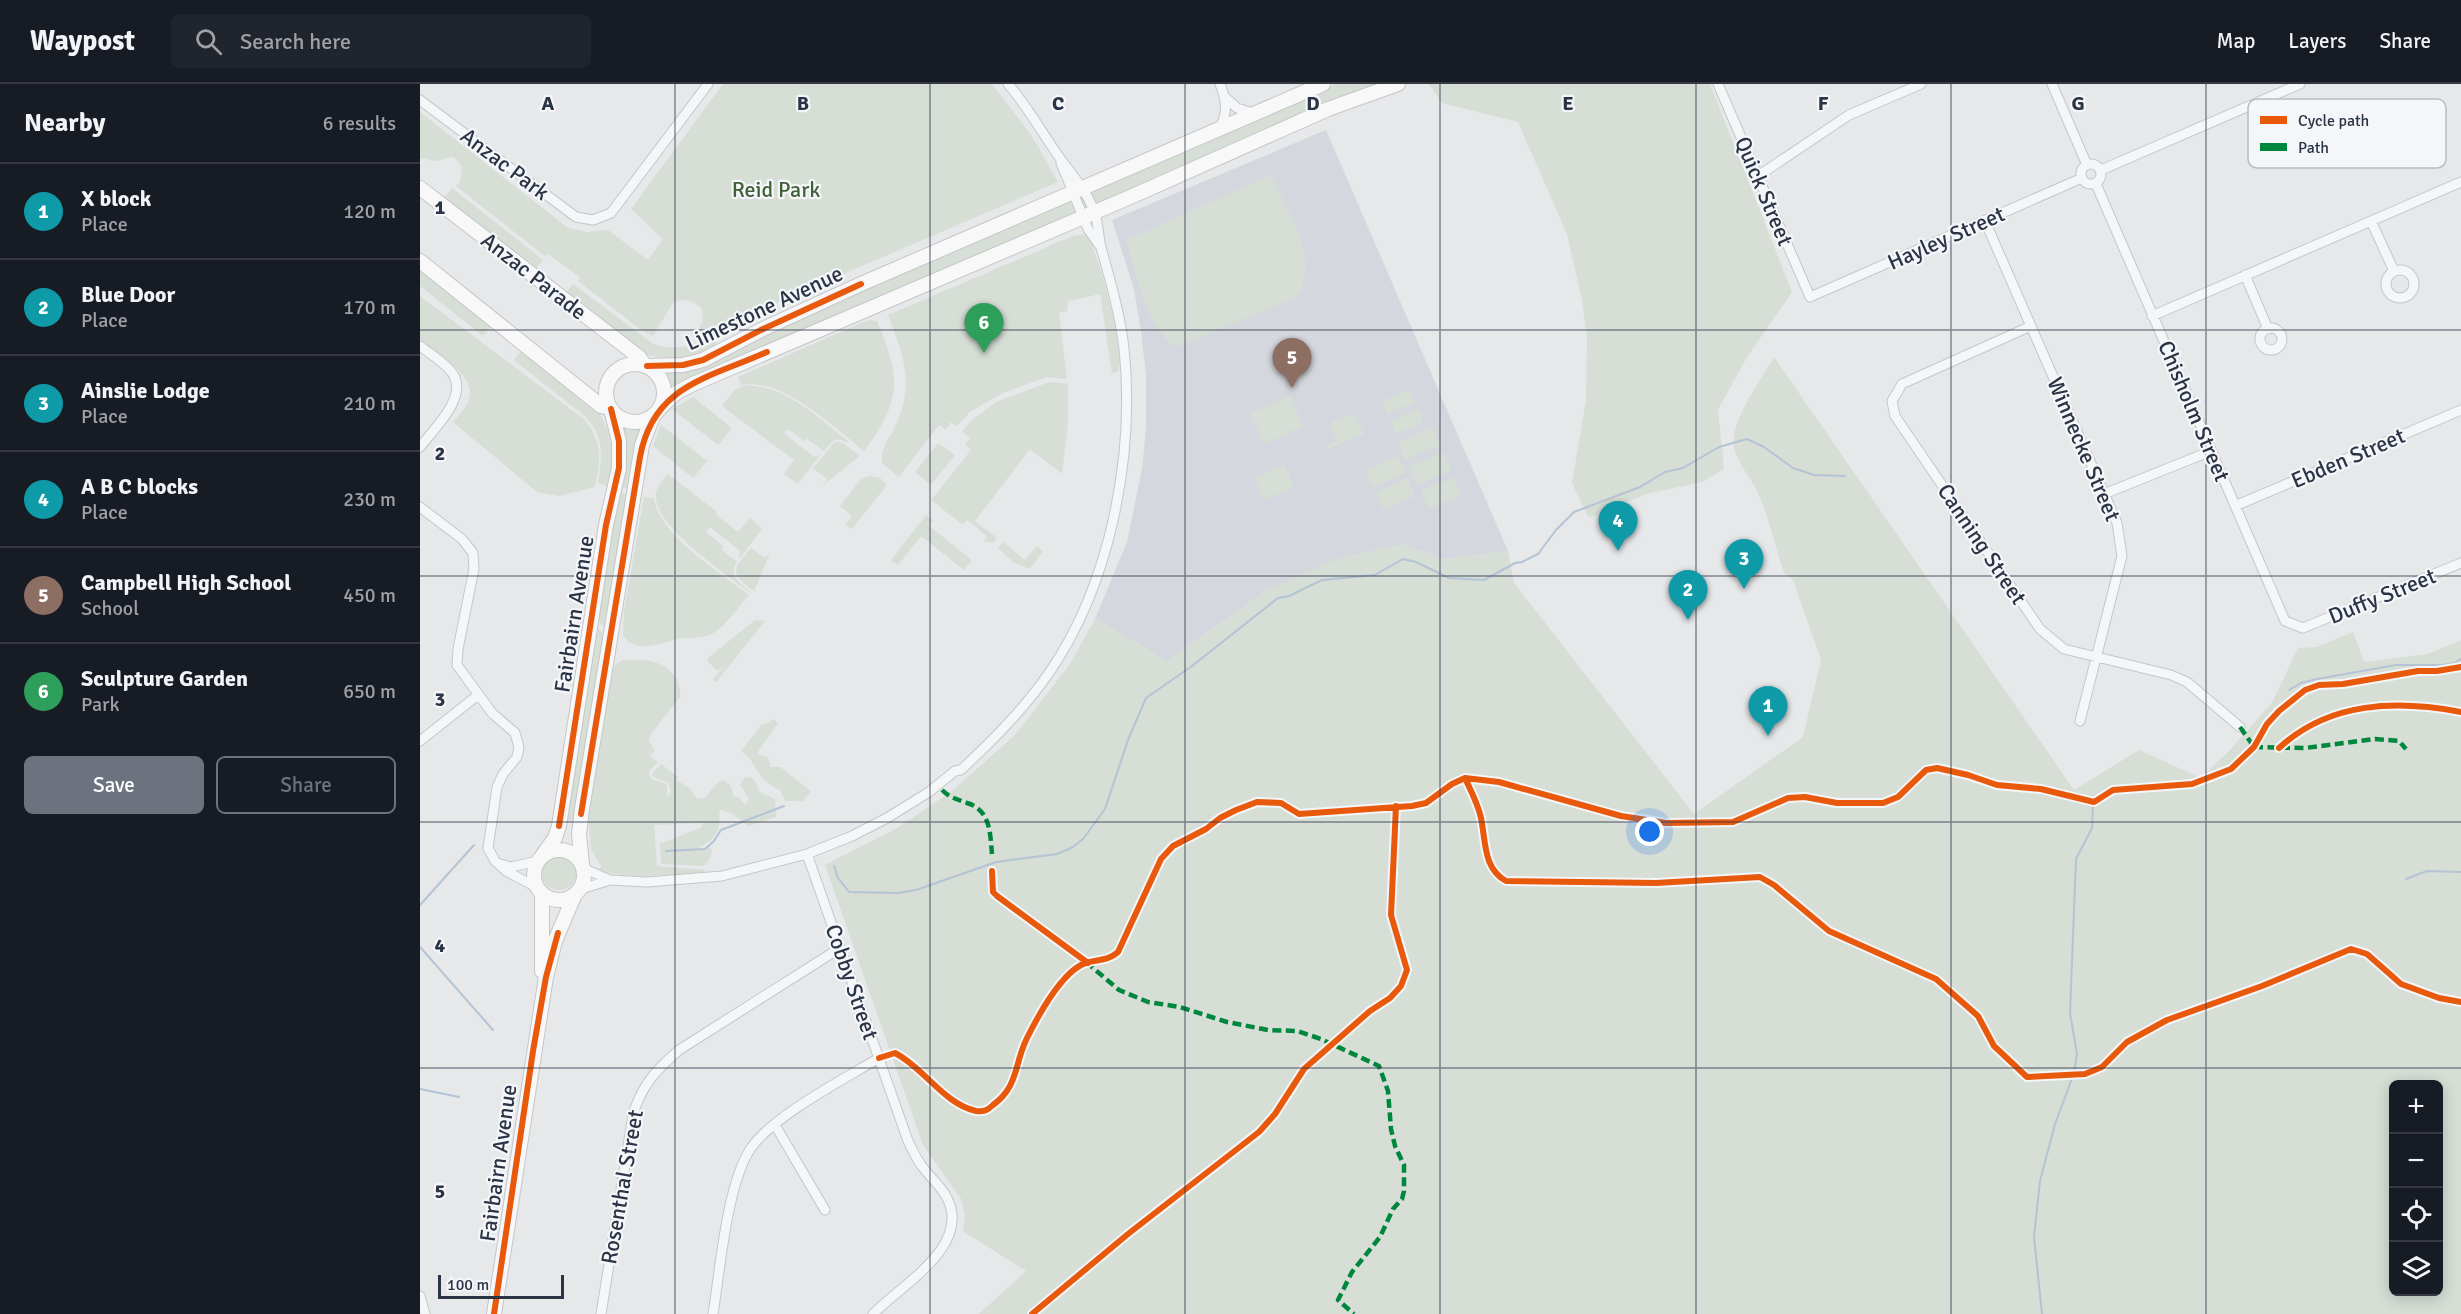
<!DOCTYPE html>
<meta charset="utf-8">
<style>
:root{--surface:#171b24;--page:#20242c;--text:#f1f3f6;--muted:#9ea1a6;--line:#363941;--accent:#6c737f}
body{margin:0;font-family:Signika,sans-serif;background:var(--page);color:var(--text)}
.controls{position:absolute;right:18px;bottom:18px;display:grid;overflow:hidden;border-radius:9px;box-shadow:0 3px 15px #0003}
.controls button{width:54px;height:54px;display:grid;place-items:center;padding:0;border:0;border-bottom:2px solid var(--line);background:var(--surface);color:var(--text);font:30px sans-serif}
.scale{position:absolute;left:18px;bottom:15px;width:126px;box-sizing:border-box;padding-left:6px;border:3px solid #2b3445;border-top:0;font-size:16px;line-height:21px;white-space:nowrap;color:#2b3445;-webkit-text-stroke:4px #f4f6f9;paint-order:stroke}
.you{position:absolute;left:1230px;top:748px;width:21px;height:21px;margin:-15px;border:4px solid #fff;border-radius:50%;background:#1a73e8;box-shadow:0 0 0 9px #1a73e833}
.badge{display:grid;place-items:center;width:39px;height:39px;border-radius:50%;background:var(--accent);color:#fff;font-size:20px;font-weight:700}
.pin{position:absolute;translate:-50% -50px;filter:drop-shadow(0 2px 3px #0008)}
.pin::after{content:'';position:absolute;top:32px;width:21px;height:18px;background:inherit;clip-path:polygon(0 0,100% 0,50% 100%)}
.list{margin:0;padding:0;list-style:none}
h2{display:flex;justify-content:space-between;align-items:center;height:78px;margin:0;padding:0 24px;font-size:26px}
h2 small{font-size:20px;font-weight:400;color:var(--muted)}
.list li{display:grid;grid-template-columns:39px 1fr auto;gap:18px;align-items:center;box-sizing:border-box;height:96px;padding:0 24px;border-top:2px solid var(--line)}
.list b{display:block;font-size:22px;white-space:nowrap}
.list p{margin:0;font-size:20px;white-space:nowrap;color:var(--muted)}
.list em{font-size:20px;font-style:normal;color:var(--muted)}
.actions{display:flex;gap:12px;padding:18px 24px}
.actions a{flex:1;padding:14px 0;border:2px solid var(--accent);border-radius:9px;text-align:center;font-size:21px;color:var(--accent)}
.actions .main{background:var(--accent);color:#fff}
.icon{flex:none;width:33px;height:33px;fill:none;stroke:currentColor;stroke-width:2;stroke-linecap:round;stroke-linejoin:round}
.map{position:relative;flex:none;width:2041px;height:1230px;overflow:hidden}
header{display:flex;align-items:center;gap:36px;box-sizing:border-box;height:84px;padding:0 30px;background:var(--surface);border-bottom:2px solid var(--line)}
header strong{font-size:28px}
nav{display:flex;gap:33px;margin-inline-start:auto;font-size:21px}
.search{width:420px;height:54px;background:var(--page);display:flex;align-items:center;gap:15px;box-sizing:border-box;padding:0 21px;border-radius:9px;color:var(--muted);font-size:22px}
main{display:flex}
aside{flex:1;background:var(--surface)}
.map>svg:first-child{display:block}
.built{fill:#d4d7dd}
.green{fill:#d6ded6;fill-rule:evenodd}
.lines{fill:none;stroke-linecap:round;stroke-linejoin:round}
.stream{stroke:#b4c4d5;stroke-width:2}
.minor-casing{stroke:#c4c6c8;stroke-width:11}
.secondary-casing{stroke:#c4c6c8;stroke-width:16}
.minor{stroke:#f5f6f7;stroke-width:9}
.secondary{stroke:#f8f8f8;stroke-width:14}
.quiet{stroke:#00873e;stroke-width:4.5;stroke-dasharray:9 4.5;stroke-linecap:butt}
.cycleway-casing{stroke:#f4f6f9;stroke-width:10}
.cycleway{stroke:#e8590c;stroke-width:6}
.grid{fill:none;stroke:#2b3445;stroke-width:1.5;stroke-opacity:0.55}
.labels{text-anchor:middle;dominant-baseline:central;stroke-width:4.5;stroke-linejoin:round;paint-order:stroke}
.street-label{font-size:22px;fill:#2b3445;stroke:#f4f6f9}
.park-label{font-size:22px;fill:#3f6138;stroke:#f4f6f9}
.key{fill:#f4f6f9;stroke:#b8bcc3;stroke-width:1.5}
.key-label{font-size:16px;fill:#2b3445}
.grid-label{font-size:20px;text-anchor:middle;font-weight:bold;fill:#2b3445;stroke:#f4f6f9;stroke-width:4.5;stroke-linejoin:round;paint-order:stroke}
</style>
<header>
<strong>Waypost</strong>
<div class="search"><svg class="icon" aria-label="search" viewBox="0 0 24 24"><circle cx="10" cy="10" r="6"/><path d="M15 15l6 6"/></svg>Search here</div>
<nav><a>Map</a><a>Layers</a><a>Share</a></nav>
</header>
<main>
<aside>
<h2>Nearby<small>6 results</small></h2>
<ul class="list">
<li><span class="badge" style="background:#0f9aa8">1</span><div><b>X block</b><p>Place</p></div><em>120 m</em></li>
<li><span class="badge" style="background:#0f9aa8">2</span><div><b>Blue Door</b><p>Place</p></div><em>170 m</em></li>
<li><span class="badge" style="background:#0f9aa8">3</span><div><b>Ainslie Lodge</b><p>Place</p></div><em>210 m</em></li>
<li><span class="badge" style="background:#0f9aa8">4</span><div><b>A B C blocks</b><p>Place</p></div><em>230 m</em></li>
<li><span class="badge" style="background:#8d6e63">5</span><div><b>Campbell High School</b><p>School</p></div><em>450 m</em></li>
<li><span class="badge" style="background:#2e9e5b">6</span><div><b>Sculpture Garden</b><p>Park</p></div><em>650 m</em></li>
</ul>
<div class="actions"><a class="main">Save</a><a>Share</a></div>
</aside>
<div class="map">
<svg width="2041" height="1230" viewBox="0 0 2041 1230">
<rect width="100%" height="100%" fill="#e6e8ea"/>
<path class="built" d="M906,46L1088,467L1023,475L983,460L847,506L747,577L675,535L707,458L722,385L726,346V292L721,247L714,205L692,136Z"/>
<path class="green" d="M303,0H572L612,52L638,98L274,254L283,237L282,225C273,216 267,215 254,217L233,252L220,245L158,197L160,193L127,170L125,172L36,102L40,98L42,84C33,66 29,75 16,77C12,77 4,74 0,74V28L148,144L167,148L188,146L228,176L243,155L211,125Z
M916,0H977L248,309L247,301L239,287L411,218Z
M1009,0H1290L1372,208L1327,273L1298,326L1304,385L1282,398L1226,410L1169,434L1152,399L1166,316L1167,254L1162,216L1147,150L1098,38L1022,19Z
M851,91C867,126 903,178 875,214L757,263C727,248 715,186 706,156Z
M32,104L123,176L115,186L24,114Z
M668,150C679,177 705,262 698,288L692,289L680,210L648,217L647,227L639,229L647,295L626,293L583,309L550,328L537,342L531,338L526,346L519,341L479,393L462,379C460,362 471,354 477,338C495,298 482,268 468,231L653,152Z
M0,186L71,242L63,252L0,202Z
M153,200L233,260C255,268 272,261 292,253L297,260C274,274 249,279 222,269L145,210Z
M0,212L165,336C183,359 181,377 175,403L139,412L117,408L33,338C40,330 49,321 50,310C52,290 14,266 0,255Z
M448,236L457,237C481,294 482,316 444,367C413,343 363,293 321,301L318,293Z
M102,266L180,330C194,353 195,377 187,402L178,399C182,374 185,354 166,333L94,276Z
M1354,273L1654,706L1719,666L1781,694L1809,667L1852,619L1878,564L1897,563L1933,548L1944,578L2008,570L2041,556V1230H559L606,1187L543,1147L545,1131L541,1115L503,1061L405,781L479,743L532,707L594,652L650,580L675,535L747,577L847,506L922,473L983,460L1023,475L1088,467L1094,499L1274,730L1383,653L1401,576L1373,496L1364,489C1355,462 1348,429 1336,405C1328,388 1310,372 1314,351C1319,326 1341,295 1354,273ZM1974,1000H2018V1208H1974Z
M630,298L648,300V337L642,390L610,365L555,437L577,454L572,459L564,457L567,452L547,436L543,441L511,416L551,366L545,361L550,354L542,347L553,335L578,317Z
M322,302C363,298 398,334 428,357L427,359L422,356H414L404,367L387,355L384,357L368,345L364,349L394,373L401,370L378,400L364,390L374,376L302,322L314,306Z
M990,305L995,318L968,330L962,317Z
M870,312L883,342L844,360L830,329Z
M273,313L312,344L298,361L252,325Z
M998,325L1003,338L976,350L971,337Z
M934,329L944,350L909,365L907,361L917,357L910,339Z
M200,337L222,341L209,404L199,403Z
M241,341L287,377L273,394L233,362Z
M1012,343L1020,361L985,376L978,358Z
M415,358L423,359L440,372L403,401L407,395L393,384Z
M518,359L535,371L511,401L495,388Z
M1024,368L1032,386L997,401L989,383Z
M978,372L985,389L953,403L946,386Z
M865,381L874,403L844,416L834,394Z
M248,390L297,428L295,430L318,448L330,434L342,445L319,475L320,467L319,466L290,443L286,448L303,462L301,465L317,478C308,492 319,498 330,507L329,508C305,489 238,445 236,414C235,404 242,396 248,390Z
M450,392L460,394L467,401L432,445L425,441L432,432L420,422L441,395Z
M1033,393L1041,411L1009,425L1001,407Z
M988,394L995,412L963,425L956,408Z
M197,408L208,410L184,543L176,535Z
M224,413L234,414C238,451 301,489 329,511C319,522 310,536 298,546C283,557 270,552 254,556C237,560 215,570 203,551L204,528Z
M506,431L513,436L509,442L552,476L544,486L501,452L478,481L471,476Z
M583,458L605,476L617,462L623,467L610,485L593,478L578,464Z
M331,464L345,474L350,469L334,507C309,488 312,487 331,464Z
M335,536L345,537L296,598L293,596L304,582L298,587L288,578V574Z
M175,542L184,550V553L155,738L145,736Z
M203,576C226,575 249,576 258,599C260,605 261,607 260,613L230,651L229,657L235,666L230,672L238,678L230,686L229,691L233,696L247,700V714L251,708L248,698L235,694L232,690L241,680L258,693L257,696L269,704L277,714H285L298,698L304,696L311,702L314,713H318L326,721L329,714L320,701L325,693L333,694L340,708L355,715L356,733L328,742L313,730L301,726L299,728C302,749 293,758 274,765L276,767L290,763L292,766L290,775L283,782L241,780L240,760L282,743V739L234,741L237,782L286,786L283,788C260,791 198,796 179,785L181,782L171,765L168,729L191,588L196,580Z
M353,635L358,639L339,666L338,670L348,673L351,683H360L391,707L383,717H365L360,706C332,693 340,680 321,667L342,640L349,639Z
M121 788a18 18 0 1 1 36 0a18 18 0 1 1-36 0Z"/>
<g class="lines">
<path class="stream" d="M1869,606L1881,599L1897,595L1976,581H2022L2034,579L2041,575
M246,767L285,765L294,757L301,746L364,722
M414,782L418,794L429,808L478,809L496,806L576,778L637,770L653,763L663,755L685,725L708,656L726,614L772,582L858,514L869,512L902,496L955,491L983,475L996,478L1029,494L1064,496L1095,479L1102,478L1118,470L1136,446L1154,428L1220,403L1245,388L1263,384L1299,363L1327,355L1344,363L1373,384L1394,391L1425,392
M1986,795L2007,787L2041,788
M0,821L54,761
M0,863L73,946
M0,1005L39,1013
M1622,1230L1614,1153L1620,1097L1635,1040L1654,989L1657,970L1650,929L1656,775L1672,744L1673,723"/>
<g class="minor-casing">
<path id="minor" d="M1298,0L1390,213L1662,94
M1632,0L1667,81
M805,13L817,24L833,29
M0,16L156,133L173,136L191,129L288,0
M799,46C808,29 807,17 800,0
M641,79L668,145L680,162
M1661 90a10 10 0 1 1 20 0a10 10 0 1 1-20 0Z
M1681,86L1880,0
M1338,92L1429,31L1501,0
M1676,100L1865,537L1883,544L2041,479
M1565,137L1697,439L1702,472L1660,637
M1951,137L1974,187
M1966 200a14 14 0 1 1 28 0a14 14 0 1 1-28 0Z
M1825,191L1848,245
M1732,232L2041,98
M1611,242L1482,300L1472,317L1475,332L1620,545L1644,565L1751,591L1767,598L1820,643
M1840 255a11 11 0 1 1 22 0a11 11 0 1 1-22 0Z
M0,262C10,270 26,279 33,290C48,313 14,345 0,363
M1684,410L1791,367
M1815,422L2041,326
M0,423L42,455L53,469L54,485L38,565L37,581L72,629L95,649L99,663L97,673L83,690L77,703L68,764L75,777L86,787L118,804
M0,657L58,611
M387,770L488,1057C492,1065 496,1074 501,1081C509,1092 521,1102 527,1114C552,1162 481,1201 453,1230
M80,780L91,783L118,777
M163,784L190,796
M158,806L190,796L227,798L302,792L387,770L432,752L467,734L509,708L535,687L541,686C573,656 604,625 629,589C691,499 715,371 704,264C700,231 691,199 682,167C678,154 679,140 674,127C666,105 650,89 637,70C621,47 607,22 588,0
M355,1041L405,1126
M0,1212L5,1230
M181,1230L213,1031C221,1002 236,986 259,966L420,864
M293,1230C300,1186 307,1099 331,1064C353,1032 424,995 459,974"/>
</g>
<g class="secondary-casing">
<path id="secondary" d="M0,104L219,273L225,282
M0,177L181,322L190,324
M186 309a29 29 0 1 1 58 0a29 29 0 1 1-58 0Z
M227,282L263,281L283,276L343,245L441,200L903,0
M241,323L256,309L273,300L708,114L908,25L978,0
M114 791a25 25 0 1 1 50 0a25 25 0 1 1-50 0Z
M122,772L135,754L139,742L186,441L199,384V357L191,325
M162,780L159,750L162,725L222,361L233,332
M122,887V809
M74,1230L126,893L135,857L155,810"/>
</g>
<use href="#minor" class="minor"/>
<use href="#secondary" class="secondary"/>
<path class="quiet" d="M1820,643L1834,663
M1834,663L1885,664L1955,655L1979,657L1986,665
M522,706C530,714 537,715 547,719C571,726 570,750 572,770
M666,878L699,906L728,918L760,923L807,938L848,946L877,947L901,955L959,982L968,1007L971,1045L975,1062L984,1081V1107L982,1115L973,1125L960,1153L932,1188L918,1216L934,1230"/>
<g class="cycleway-casing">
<path id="cycleway" d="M227,282L263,281L283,276L343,245L441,200
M1859,664C1910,617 1977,616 2041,628
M1045,694C1051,707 1058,720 1061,734C1066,758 1063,784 1086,797L1236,799L1340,793L1354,801L1409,847L1516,895L1558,932L1574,962L1607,993L1665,990L1682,983L1707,958L1747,936L1842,902L1931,865L1947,870L1981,900L2019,914L2041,918
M161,730L220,373C233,301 289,294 347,268
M139,742L186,441L199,384V357L191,325
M572,787L573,808L577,812L668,879
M459,974L475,969C503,983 524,1020 556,1027C564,1028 568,1026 573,1021C599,1002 594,980 607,954C618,932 639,893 661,881C674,874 686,879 698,868L741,775L753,762L786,745L800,734L816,726L837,718L861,719L879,730L992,722L1006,719L1032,700L1045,694L1079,698L1201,732L1246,739L1313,738L1368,714L1385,713L1417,719H1463L1478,713L1506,686L1517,684L1548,691L1577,701L1621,705L1674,718L1693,706L1772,700L1811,685L1834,663L1847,640L1859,627L1885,606L1899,601L1923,600L1998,587H2017L2041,583
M74,1230L113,967L126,893L138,849
M612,1230L708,1150L839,1048L855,1030L884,985L950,927L970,914L981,902L987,886L971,831L976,722"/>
</g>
<use href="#cycleway" class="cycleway"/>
</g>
<path class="grid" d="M255,0V1230M510,0V1230M765,0V1230M1020,0V1230M1276,0V1230M1531,0V1230M1786,0V1230M0,246H2041M0,492H2041M0,738H2041M0,984H2041"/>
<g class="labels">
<g class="street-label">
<text transform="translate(85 80) rotate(37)">Anzac Park</text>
<text transform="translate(1344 107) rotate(67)">Quick Street</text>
<text transform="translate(1526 154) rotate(-24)">Hayley Street</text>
<text transform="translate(114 192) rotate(38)">Anzac Parade</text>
<text transform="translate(344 224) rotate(-25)">Limestone Avenue</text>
<text transform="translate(1774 327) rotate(67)">Chisholm Street</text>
<text transform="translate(1664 365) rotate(67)">Winnecke Street</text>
<text transform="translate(1928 374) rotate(-23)">Ebden Street</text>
<text transform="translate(1562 460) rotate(56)">Canning Street</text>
<text transform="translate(1962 512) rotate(-22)">Duffy Street</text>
<text transform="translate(154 530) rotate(-81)">Fairbairn Avenue</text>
<text transform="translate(432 898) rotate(71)">Cobby Street</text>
<text transform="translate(78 1079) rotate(-82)">Fairbairn Avenue</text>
<text transform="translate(202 1103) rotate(-80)">Rosenthal Street</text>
</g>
<g class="park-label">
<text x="356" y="105">Reid Park</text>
</g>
</g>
<rect x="1828" y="15" width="198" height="69" rx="9" class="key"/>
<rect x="1840" y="32" width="27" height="8" fill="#e8590c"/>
<rect x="1840" y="59" width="27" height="8" fill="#00873e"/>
<g class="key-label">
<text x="1878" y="42">Cycle path</text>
<text x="1878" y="69">Path</text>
</g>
<g class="grid-label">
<text x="128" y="26">A</text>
<text x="383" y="26">B</text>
<text x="638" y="26">C</text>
<text x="893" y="26">D</text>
<text x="1148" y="26">E</text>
<text x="1403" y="26">F</text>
<text x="1658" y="26">G</text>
<text x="20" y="130">1</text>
<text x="20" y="376">2</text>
<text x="20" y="622">3</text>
<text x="20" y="868">4</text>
<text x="20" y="1114">5</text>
</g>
</svg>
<div class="controls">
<button>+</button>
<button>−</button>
<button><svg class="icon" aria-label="locate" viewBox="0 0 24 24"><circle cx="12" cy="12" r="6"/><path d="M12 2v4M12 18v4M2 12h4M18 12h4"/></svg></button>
<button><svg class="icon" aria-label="layers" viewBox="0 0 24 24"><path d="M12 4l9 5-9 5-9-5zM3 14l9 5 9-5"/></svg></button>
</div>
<div class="scale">100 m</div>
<div class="you"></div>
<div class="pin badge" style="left:1348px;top:652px;background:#0f9aa8">1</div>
<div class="pin badge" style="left:1268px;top:536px;background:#0f9aa8">2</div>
<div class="pin badge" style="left:1324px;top:505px;background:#0f9aa8">3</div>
<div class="pin badge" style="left:1198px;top:467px;background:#0f9aa8">4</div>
<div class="pin badge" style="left:872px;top:304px;background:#8d6e63">5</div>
<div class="pin badge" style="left:564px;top:269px;background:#2e9e5b">6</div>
</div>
</main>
